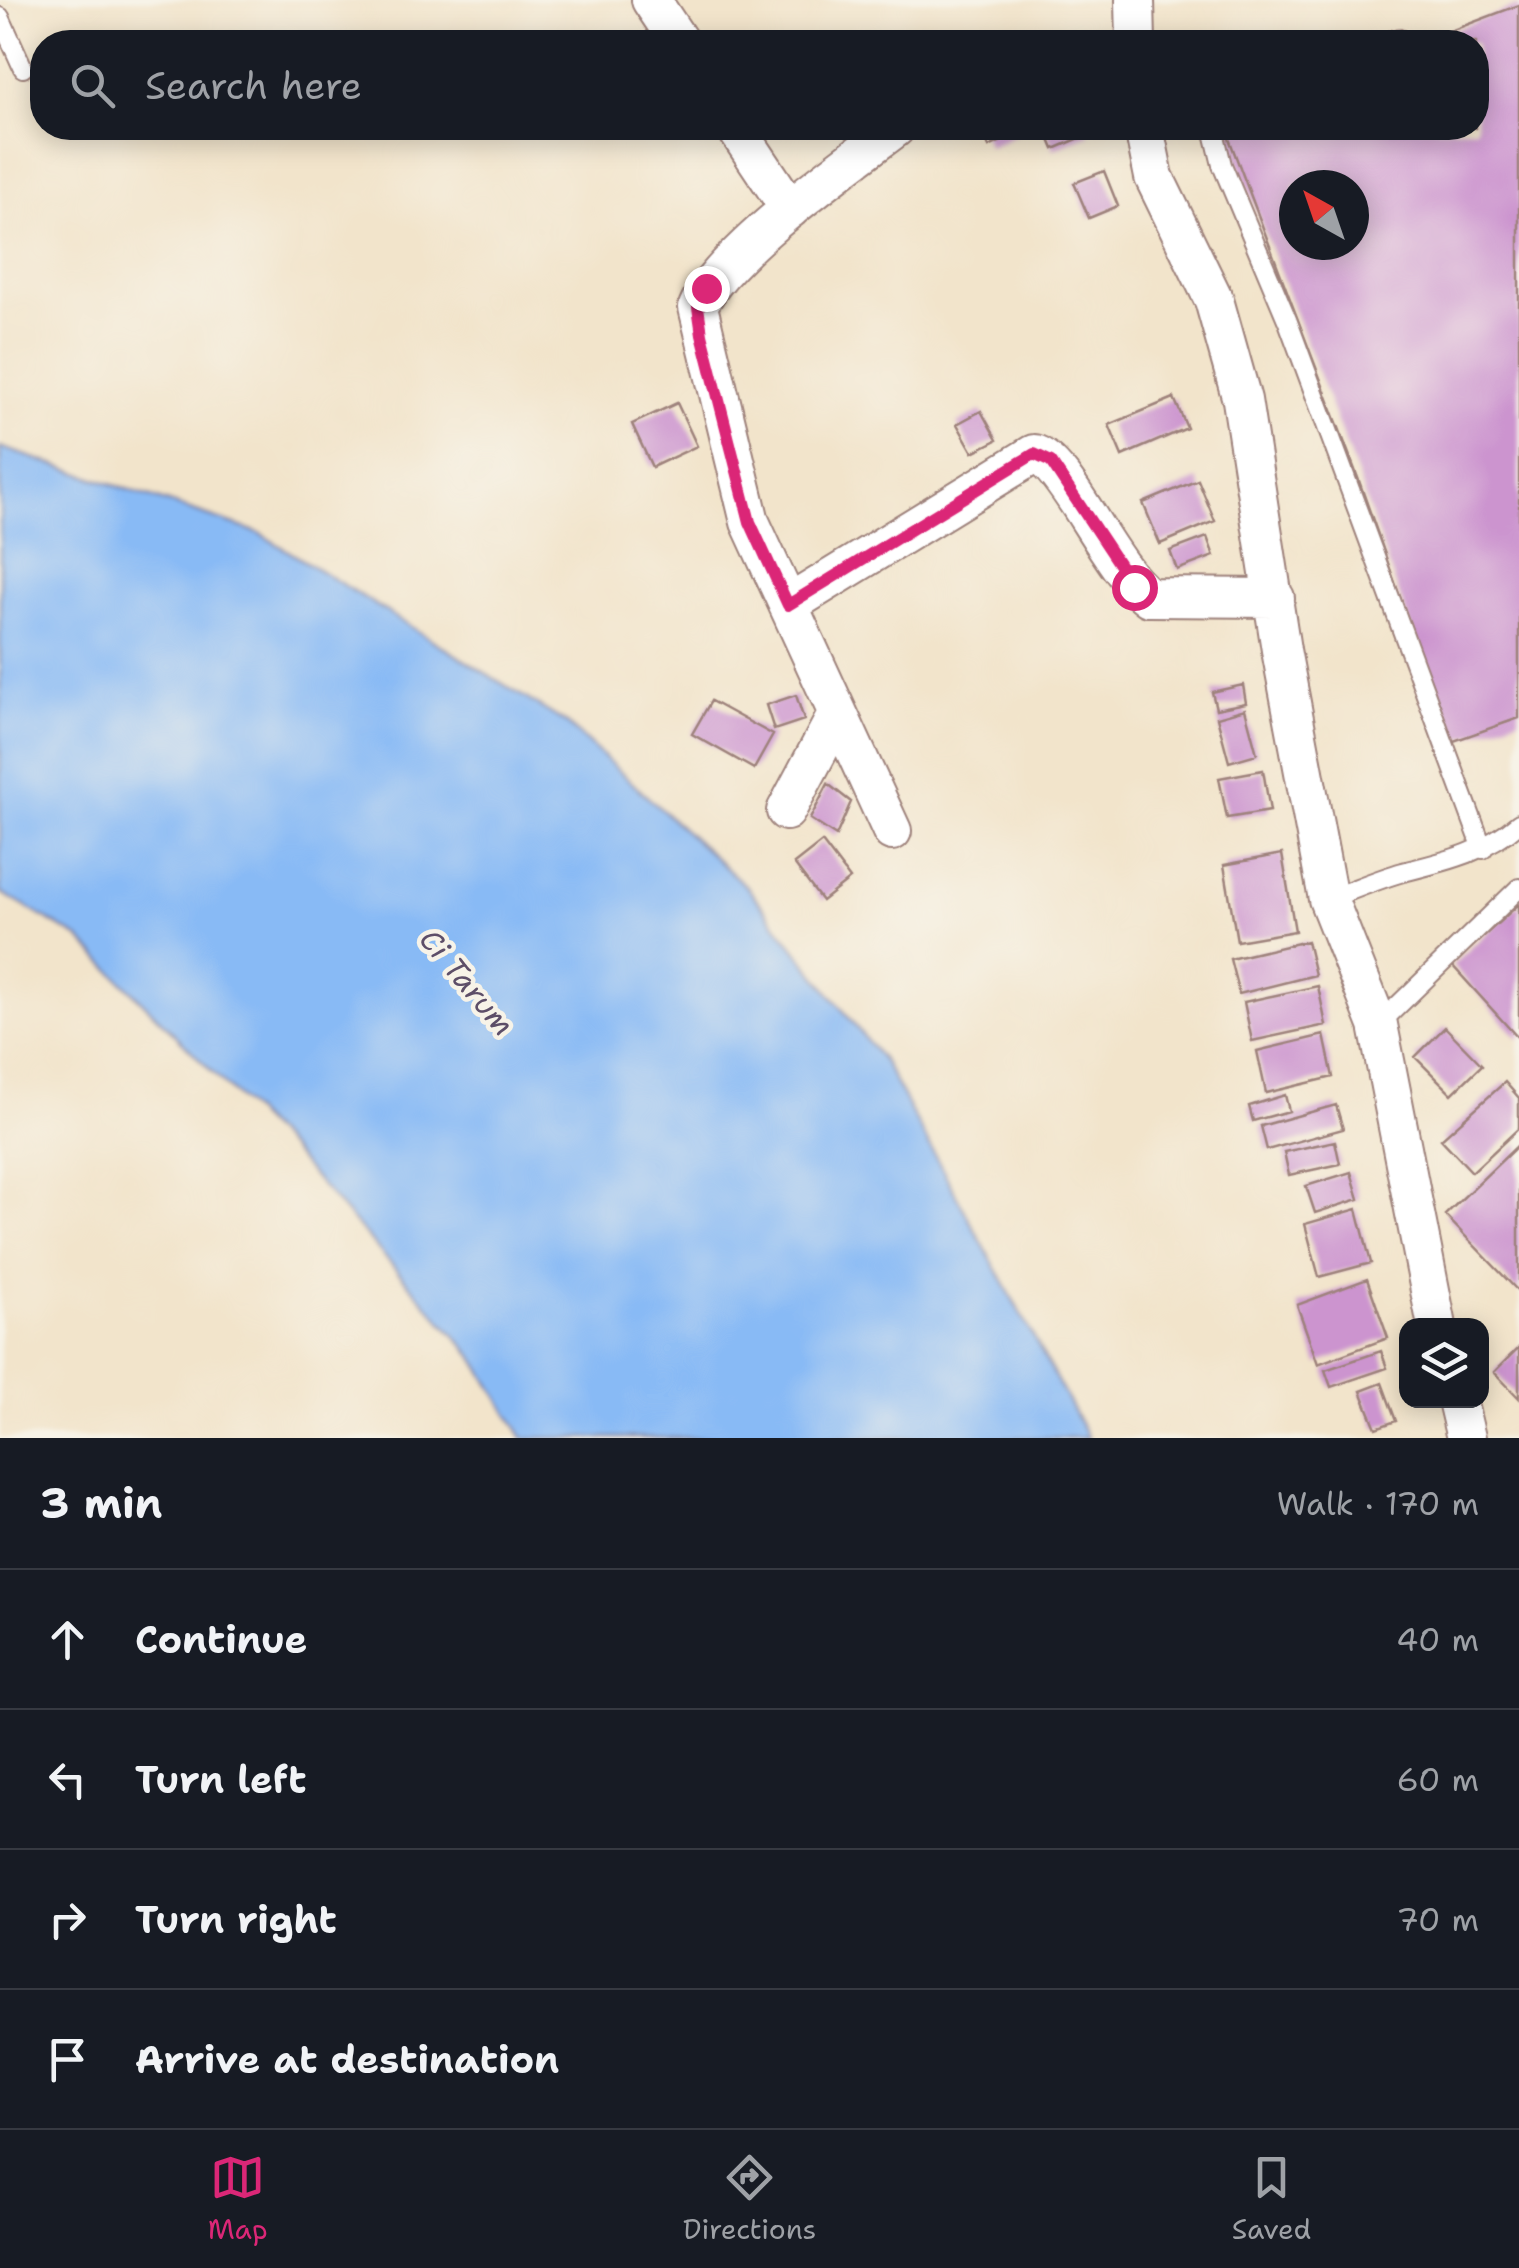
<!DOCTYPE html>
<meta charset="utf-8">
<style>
:root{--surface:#171b24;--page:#20242c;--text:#f1f3f6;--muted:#9ea1a6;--line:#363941;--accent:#db2777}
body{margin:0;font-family:"Shantell Sans",sans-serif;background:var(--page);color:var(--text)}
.controls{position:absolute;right:30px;bottom:30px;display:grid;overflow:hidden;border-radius:20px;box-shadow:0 5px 25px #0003}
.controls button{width:90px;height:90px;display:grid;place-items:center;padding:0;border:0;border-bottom:2px solid var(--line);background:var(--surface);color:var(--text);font:50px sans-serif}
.compass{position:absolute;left:1279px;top:170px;width:90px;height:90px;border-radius:50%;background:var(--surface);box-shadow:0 5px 25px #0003;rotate:320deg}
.stop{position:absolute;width:30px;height:30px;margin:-22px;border:8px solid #db2777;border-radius:50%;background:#fff}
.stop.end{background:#db2777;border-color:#fff;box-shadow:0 2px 10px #0008}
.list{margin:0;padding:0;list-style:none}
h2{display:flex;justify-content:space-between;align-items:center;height:130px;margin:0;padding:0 40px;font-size:42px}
h2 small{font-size:32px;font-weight:400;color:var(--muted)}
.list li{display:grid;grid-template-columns:65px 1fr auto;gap:30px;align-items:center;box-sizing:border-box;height:140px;padding:0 40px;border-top:2px solid var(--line)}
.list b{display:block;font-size:38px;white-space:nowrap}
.list em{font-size:32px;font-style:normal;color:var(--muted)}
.icon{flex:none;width:55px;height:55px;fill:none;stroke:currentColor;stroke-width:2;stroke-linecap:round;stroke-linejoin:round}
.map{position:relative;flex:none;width:1519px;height:1438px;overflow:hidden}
.search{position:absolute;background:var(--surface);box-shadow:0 5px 25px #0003;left:30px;right:30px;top:30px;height:110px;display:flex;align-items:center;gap:25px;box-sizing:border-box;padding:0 35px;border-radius:40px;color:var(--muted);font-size:38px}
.sheet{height:690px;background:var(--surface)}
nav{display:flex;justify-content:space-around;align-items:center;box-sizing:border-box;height:140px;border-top:2px solid var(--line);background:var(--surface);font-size:28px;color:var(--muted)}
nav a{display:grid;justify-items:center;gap:5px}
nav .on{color:var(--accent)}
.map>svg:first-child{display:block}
.water{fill:#88baf5;stroke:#696c90;stroke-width:2.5}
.building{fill:#cc94cf;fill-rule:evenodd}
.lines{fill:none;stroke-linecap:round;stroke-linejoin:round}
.lane-casing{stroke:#9e827b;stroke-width:22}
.street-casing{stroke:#9e827b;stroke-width:42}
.lane{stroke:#fff;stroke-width:18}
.street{stroke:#fff;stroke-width:38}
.route{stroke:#db2777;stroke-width:12}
.labels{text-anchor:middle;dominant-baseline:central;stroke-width:9;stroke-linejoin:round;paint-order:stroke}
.water-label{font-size:30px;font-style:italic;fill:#5d4e68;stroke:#f7f3e8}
</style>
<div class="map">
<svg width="1519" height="1438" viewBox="0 0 1519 1438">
<rect width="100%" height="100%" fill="#f7f3e8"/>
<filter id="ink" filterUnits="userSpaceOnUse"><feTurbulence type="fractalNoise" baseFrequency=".01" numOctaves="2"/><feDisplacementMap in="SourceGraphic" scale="20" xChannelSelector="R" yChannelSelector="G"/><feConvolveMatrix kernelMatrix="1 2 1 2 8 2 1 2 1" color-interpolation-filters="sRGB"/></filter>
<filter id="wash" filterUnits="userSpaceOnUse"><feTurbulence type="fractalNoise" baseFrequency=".0048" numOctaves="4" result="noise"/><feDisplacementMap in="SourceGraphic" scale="40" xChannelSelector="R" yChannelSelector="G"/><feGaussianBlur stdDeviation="2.25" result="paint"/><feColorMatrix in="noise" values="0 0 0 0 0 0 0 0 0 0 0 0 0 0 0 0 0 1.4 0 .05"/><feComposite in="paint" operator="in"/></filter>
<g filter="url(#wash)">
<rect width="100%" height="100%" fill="#f2e4cb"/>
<path class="water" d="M0,447L259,533L566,723L747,887L885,1064L1088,1438H523L473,1356L287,1147L79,938L0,892Z"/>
<g id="blocks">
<path class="building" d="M1519,5V718L1451,742L1358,478L1225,128H1476V42H1421ZM1294,185H1354V245H1294Z
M980,128H1013L1016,134L989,147Z
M1045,128H1086L1089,134L1054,149Z
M1104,171L1118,206L1089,218L1074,183Z
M1174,398L1187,428L1122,456L1109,425Z
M677,403L697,446L652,467L632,424Z
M981,411L997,440L973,452L957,424Z
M1198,480L1215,521L1160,544L1143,503Z
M1207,537L1214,556L1177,570L1170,551Z
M1243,685L1246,703L1216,709L1212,692Z
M796,695L804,720L774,730L766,705Z
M711,701L773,735L754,769L692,734Z
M1245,709L1257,754L1229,762L1217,717Z
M1263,770L1270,811L1227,818L1219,778Z
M828,784L851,802L836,836L810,819Z
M822,842L850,879L822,901L794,864Z
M1282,854L1295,931L1237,941L1224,865Z
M1519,904V1039L1452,965Z
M1307,941L1315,975L1239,994L1230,959Z
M1318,986L1326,1025L1252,1041L1244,1002Z
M1445,1027L1482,1065L1452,1094L1415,1057Z
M1324,1035L1333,1077L1266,1093L1257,1051Z
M1505,1082L1519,1098V1128L1472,1172L1441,1139Z
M1285,1095L1289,1111L1253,1121L1249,1106Z
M1336,1105L1343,1129L1267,1150L1261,1126Z
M1335,1141L1340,1164L1289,1175L1284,1152Z
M1519,1144V1292L1445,1215Z
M1351,1172L1359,1199L1315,1213L1306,1186Z
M1357,1209L1371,1263L1319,1277L1305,1224Z
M1367,1279L1388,1338L1318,1364L1297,1305Z
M1519,1347V1398L1494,1372Z
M1381,1351L1387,1368L1331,1387L1325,1370Z
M1382,1383L1396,1421L1376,1428L1361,1391Z"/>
</g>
</g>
<g filter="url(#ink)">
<use href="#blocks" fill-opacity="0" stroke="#9e827b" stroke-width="2.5"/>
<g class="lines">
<g class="lane-casing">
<path id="lane" d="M0,17L23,68
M1386,42L1399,38
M1213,128L1222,165L1288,322L1483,849
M1328,899C1353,890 1378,879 1403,872C1447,861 1484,853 1519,823
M1379,1024L1519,888"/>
</g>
<g class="street-casing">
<path id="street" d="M651,0L679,42
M1135,0L1136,42
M736,128L790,209
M1144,128L1154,177L1214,300L1242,400L1281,650L1328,899L1378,1025L1437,1326
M788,605L1034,454C1066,462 1109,569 1149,597L1275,598
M786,811L837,715
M892,831L750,522L698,307C720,254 846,165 895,128
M1457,1400L1466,1438"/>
</g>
<use href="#lane" class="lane"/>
<use href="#street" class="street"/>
</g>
</g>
<g class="lines" filter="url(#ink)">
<path class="route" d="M706,288L698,307L702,334L750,522L788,605L1034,454L1051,462L1134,587"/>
</g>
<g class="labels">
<g class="water-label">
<text transform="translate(467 982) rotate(50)">Ci Tarum</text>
</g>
</g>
</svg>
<div class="controls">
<button><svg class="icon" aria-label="layers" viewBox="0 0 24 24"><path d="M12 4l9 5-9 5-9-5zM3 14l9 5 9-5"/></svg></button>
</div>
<svg class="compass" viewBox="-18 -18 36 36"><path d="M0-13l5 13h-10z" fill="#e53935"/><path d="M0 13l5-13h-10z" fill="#9ea1a6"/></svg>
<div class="stop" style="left:1134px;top:587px"></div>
<div class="stop end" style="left:706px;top:288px"></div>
<div class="search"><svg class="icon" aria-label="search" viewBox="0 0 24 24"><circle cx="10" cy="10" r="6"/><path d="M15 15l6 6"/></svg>Search here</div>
</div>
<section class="sheet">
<h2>3 min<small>Walk · 170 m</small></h2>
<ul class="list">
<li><svg class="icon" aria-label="ahead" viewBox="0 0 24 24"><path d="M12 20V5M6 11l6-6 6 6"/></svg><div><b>Continue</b></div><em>40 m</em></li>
<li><svg class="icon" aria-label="left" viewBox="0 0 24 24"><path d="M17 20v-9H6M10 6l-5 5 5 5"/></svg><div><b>Turn left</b></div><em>60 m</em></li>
<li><svg class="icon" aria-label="right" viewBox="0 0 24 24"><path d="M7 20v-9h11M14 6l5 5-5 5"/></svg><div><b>Turn right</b></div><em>70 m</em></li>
<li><svg class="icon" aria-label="arrive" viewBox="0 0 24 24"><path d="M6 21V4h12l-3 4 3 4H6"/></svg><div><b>Arrive at destination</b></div></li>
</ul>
</section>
<nav>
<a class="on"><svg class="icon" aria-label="map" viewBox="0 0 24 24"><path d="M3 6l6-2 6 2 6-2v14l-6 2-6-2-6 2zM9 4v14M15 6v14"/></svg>Map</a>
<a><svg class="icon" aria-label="directions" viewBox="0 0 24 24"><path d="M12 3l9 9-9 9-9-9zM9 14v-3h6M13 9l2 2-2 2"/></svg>Directions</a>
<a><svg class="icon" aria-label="saved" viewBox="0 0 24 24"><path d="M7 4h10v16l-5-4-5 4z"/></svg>Saved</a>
</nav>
